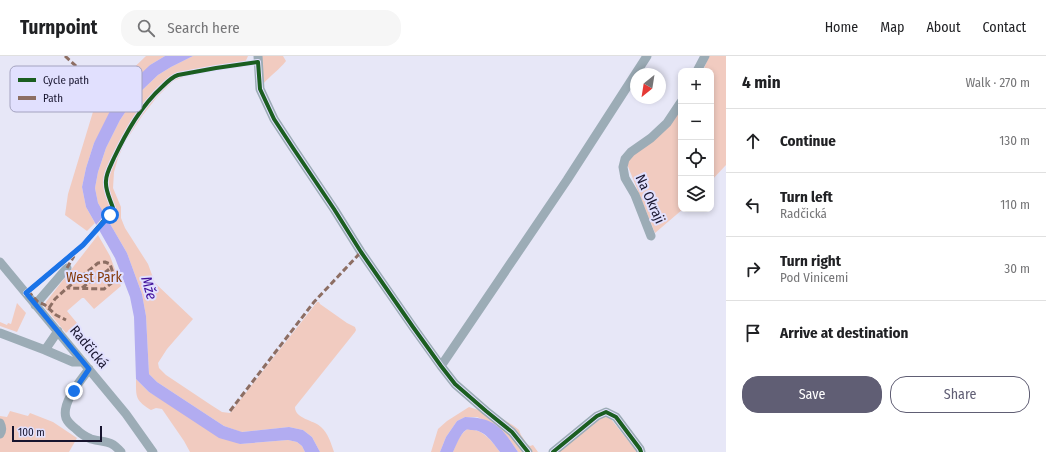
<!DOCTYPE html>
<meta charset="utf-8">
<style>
:root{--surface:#fff;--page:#f6f6f6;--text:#202124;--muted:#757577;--line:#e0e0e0;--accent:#605e74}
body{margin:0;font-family:"Fira Sans Condensed",sans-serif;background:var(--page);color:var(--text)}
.controls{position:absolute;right:12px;top:12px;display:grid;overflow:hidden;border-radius:8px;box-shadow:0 2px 6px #0003}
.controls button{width:36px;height:36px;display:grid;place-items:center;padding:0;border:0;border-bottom:1px solid var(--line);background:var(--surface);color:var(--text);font:20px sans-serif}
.compass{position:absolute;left:630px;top:12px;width:36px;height:36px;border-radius:50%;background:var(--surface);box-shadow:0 2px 6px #0003;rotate:210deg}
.scale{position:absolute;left:12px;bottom:10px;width:90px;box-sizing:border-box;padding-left:4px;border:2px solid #17142e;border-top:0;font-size:11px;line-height:14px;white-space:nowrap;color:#17142e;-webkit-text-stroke:3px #e1e0fe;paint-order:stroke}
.stop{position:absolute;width:12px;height:12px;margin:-9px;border:3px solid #1a73e8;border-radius:50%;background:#fff}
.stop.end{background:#1a73e8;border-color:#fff;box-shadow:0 1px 4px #0008}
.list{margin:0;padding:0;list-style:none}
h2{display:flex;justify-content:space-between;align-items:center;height:52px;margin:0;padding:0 16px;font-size:17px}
h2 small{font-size:13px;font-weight:400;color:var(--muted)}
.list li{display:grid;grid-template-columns:26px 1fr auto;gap:12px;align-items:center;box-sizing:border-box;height:64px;padding:0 16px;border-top:1px solid var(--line)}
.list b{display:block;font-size:15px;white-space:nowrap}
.list p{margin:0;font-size:13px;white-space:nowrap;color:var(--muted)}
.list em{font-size:13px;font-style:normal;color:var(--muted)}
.actions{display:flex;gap:8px;padding:12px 16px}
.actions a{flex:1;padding:9px 0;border:1px solid var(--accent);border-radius:16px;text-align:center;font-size:14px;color:var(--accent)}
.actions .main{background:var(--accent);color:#fff}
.icon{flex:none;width:22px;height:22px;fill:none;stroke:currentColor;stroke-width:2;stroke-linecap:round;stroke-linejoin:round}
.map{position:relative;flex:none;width:726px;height:396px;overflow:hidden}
header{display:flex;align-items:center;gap:24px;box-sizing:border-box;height:56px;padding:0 20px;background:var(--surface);border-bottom:1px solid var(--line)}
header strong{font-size:19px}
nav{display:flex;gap:22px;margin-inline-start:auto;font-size:14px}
.search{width:280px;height:36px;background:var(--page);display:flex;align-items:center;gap:10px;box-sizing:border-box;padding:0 14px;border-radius:16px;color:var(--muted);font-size:15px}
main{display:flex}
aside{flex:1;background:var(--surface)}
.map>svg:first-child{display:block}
.green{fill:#f1cbc0}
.water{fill:#b2acf1}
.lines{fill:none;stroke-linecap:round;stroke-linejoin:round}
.minor{stroke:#9cacb6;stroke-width:9}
.quiet{stroke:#8d6e63;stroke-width:3;stroke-dasharray:6 3;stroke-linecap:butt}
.cycleway-casing{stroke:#e1e0fe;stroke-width:6}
.cycleway{stroke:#1b5e20;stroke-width:4}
.route{stroke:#1a73e8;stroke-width:5}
.labels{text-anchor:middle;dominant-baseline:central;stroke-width:4;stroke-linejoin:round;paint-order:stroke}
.street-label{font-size:14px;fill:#17142e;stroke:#e1e0fe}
.park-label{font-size:14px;fill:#853b0b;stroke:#e1e0fe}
.water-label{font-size:15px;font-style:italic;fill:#3f0e99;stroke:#e1e0fe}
.key{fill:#e1e0fe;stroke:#a4a3c0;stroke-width:1}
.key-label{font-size:11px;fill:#17142e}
</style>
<header>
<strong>Turnpoint</strong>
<div class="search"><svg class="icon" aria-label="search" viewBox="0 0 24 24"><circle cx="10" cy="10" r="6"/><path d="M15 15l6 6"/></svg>Search here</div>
<nav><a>Home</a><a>Map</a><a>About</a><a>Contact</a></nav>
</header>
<main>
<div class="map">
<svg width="726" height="396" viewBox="0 0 726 396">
<rect width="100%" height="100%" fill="#e7e7f7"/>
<path class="green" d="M146,0H165L150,9L94,87L86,112L82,131L86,151L95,167L87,175L65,159L68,138L99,36L109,33L117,28Z
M193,0H248L243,11L194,17L173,25L157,41L142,60L125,86L118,102L114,116L113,132L121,151V162L125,172L148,208L155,227L193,263L167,293L158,307L159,312L166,319L211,349L222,356L230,357L317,246H319L320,248L347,267L355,271L356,274L355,276L295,351C295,363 314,364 321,371C328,377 331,387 334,396H320L312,381L303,374L289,371L241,376L224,370L157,326L149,318L146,260L142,238L127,197L98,147L95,132L98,116L106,92L120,64L136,40L158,19L171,11Z
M260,0H283L286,5C280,13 270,20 263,28Z
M709,0H726V109L711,125V15H703Z
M681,54V153H683L655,177L627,108L629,101Z
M98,179L110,200L121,230L94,253L84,242H82L67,255L77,267L66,277L45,252L46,246Z
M17,247L26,257L17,276L0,270V266L7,269L8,267L11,268Z
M136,323L149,336L240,388L288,384L297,386L302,390L305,396H190L184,385L162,353L156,352L151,354C135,344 136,341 136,323Z
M469,351L498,360L514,370L519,374L521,379L527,388L530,390L533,389L538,396H518L509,383L496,369L477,361H465L457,365L446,381L440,396H431L438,373L447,365Z
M10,355L28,360L30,357L53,366L77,382L69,396H0V360L7,361Z
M607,358L637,396H557L583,376Z
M468,373C484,374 491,384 500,396H453C456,388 460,377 468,373Z"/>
<path class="water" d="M165,0H193L171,11L158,19L136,40L120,64L106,92L98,116L95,132L98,147L127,197L142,238L146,260L149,318L157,326L224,370L242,376L289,371L303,374L312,381L320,396H305L302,390L297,386L288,384L240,388L219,382L149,336L136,323L134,261L130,241L115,202L86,151L82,131L86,112L94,87L109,57L126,32L150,9Z
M465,361C496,362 502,372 518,396H500C493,387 485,374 472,374C469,374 468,373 466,374C460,378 456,390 453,396H440L446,381L457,365Z"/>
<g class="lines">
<path class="minor" d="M258,0L260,33L274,63L293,92L334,153L361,196L413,271L441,310L455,328L486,355L512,376L528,396
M697,15L705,0
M651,180L635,139L625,122L623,111L625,103L631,96L651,82L667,67L681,46
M0,206L126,358L153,396
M35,249L67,212
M0,277L45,294L73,306H83
M45,294L58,275
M441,310L567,124L647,0
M89,313C81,324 61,347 66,362C68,367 72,370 76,373C80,377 86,381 91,383C105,387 110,383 121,396
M0,367C2,371 3,374 0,378
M553,396L597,360L606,356L616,361L640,393L641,396"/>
<path class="quiet" d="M65,0L77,11L98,33
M67,212L74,200
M82,232L87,228L99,221L112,211
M28,235L38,246L45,249L56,259L66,264
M49,252L55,243L67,232L98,207L105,206L110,208L115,223L113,226L104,233L67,232
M230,355L314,246L361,196"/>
<g class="cycleway-casing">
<path id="cycleway" d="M26,237L83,189L112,155L113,152C110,143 105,134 106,125C106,117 111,109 114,102C127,75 141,50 163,30C167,26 172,21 178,19L216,12L258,6L260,33L274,63L293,92L334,153L361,196L413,271L441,310L455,328L486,355L512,376L528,396
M553,396L597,360L606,356L616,361L640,393L641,396"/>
</g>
<use href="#cycleway" class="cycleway"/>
</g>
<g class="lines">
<path class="route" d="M74,335L89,313L26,237L83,189L110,159"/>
</g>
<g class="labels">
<g class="street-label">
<text transform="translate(650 143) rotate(66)">Na Okraji</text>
<text transform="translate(89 291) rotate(50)">Radčická</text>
</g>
<g class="park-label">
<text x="94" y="221">West Park</text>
</g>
<g class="water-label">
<text transform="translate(149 232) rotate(74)">Mže</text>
</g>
</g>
<rect x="10" y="10" width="132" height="46" rx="6" class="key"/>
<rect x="18" y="22" width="18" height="4" fill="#1b5e20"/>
<rect x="18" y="40" width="18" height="4" fill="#8d6e63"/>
<g class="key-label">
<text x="43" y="28">Cycle path</text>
<text x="43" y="46">Path</text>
</g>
</svg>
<div class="controls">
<button>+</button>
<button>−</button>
<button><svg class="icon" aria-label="locate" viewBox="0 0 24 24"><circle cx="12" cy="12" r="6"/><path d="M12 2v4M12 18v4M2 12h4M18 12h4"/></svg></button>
<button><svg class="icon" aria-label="layers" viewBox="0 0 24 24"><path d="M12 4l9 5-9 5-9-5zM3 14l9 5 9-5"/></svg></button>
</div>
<svg class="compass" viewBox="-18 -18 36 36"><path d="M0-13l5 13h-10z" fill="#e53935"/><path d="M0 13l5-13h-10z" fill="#757577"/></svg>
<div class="scale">100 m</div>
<div class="stop" style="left:110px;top:159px"></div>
<div class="stop end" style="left:74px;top:335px"></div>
</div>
<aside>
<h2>4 min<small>Walk · 270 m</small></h2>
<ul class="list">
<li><svg class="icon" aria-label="ahead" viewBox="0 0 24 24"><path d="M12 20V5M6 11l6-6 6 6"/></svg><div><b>Continue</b></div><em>130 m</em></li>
<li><svg class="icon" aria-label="left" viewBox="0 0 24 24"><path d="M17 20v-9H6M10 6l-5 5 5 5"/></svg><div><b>Turn left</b><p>Radčická</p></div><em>110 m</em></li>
<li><svg class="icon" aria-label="right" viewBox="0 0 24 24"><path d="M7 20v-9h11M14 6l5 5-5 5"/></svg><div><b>Turn right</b><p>Pod Vinicemi</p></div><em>30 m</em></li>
<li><svg class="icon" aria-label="arrive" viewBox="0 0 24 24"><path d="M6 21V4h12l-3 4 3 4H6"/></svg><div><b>Arrive at destination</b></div></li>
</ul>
<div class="actions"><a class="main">Save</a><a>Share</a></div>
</aside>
</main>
